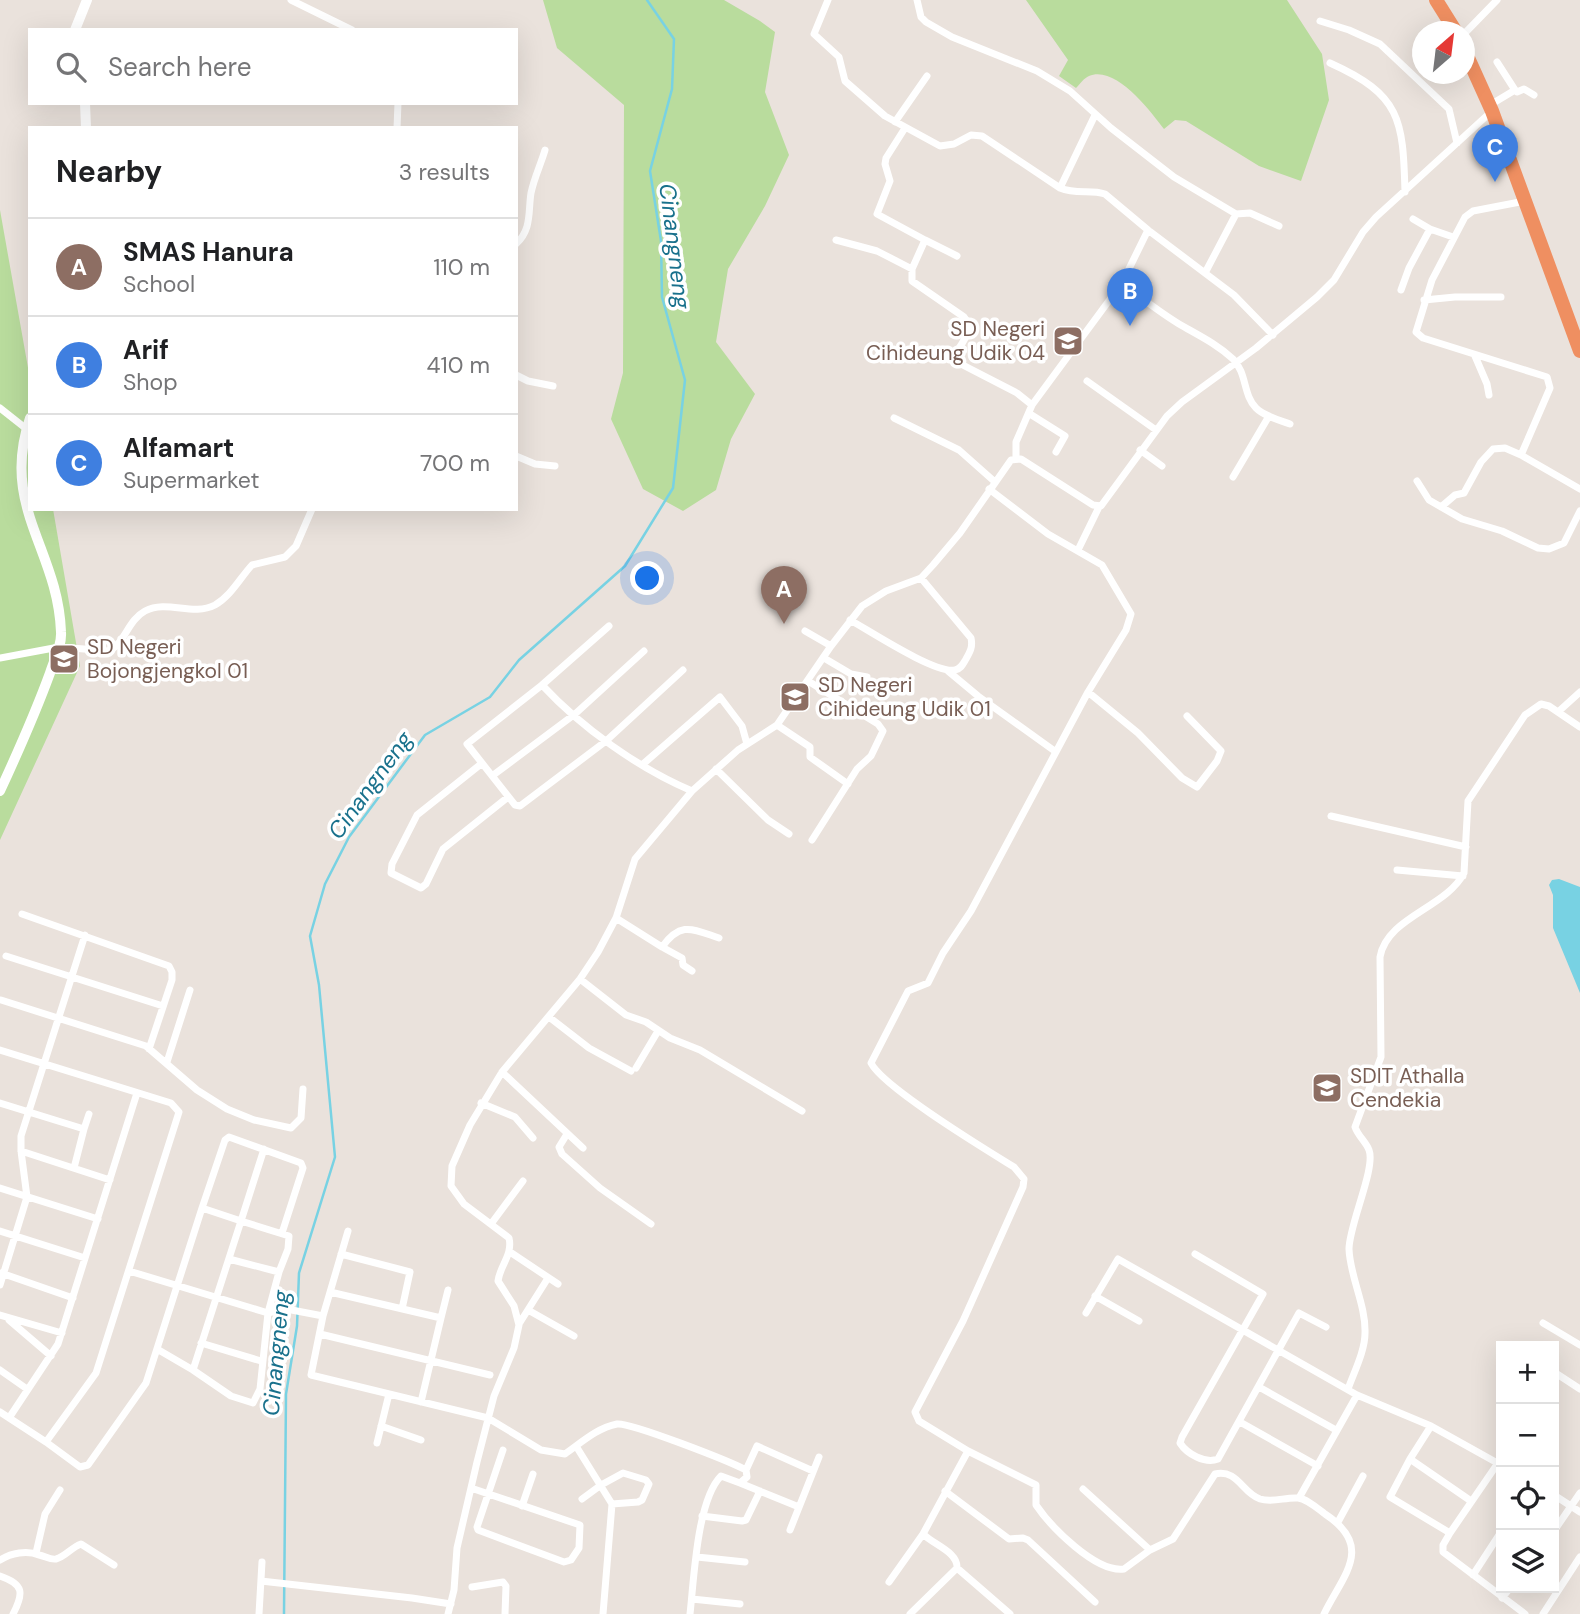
<!DOCTYPE html>
<meta charset="utf-8">
<style>
:root{--surface:#fff;--page:#f2f2f2;--text:#202124;--muted:#757577;--line:#e0e0e0;--accent:#111827}
body{margin:0;font-family:"DM Sans",sans-serif;background:var(--page);color:var(--text)}
.controls{position:absolute;right:21px;bottom:21px;display:grid;overflow:hidden;border-radius:0px;box-shadow:0 7px 28px #0002}
.controls button{width:63px;height:63px;display:grid;place-items:center;padding:0;border:0;border-bottom:2px solid var(--line);background:var(--surface);color:var(--text);font:35px sans-serif}
.compass{position:absolute;left:1412px;top:21px;width:63px;height:63px;border-radius:50%;background:var(--surface);box-shadow:0 7px 28px #0002;rotate:28deg}
.you{position:absolute;left:648px;top:579px;width:24px;height:24px;margin:-18px;border:5px solid #fff;border-radius:50%;background:#1a73e8;box-shadow:0 0 0 10px #1a73e833}
.badge{display:grid;place-items:center;width:46px;height:46px;border-radius:50%;background:var(--accent);color:#fff;font-size:23px;font-weight:700}
.pin{position:absolute;translate:-50% -58px;filter:drop-shadow(0 2px 4px #0008)}
.pin::after{content:'';position:absolute;top:37px;width:24px;height:21px;background:inherit;clip-path:polygon(0 0,100% 0,50% 100%)}
.list{margin:0;padding:0;list-style:none}
h2{display:flex;justify-content:space-between;align-items:center;height:91px;margin:0;padding:0 28px;font-size:30px}
h2 small{font-size:23px;font-weight:400;color:var(--muted)}
.list li{display:grid;grid-template-columns:46px 1fr auto;gap:21px;align-items:center;box-sizing:border-box;height:98px;padding:0 28px;border-top:2px solid var(--line)}
.list b{display:block;font-size:26px;white-space:nowrap}
.list p{margin:0;font-size:23px;white-space:nowrap;color:var(--muted)}
.list em{font-size:23px;font-style:normal;color:var(--muted)}
.icon{flex:none;width:38px;height:38px;fill:none;stroke:currentColor;stroke-width:2;stroke-linecap:round;stroke-linejoin:round}
.map{position:relative;flex:none;width:1580px;height:1614px;overflow:hidden}
.search{position:absolute;background:var(--surface);box-shadow:0 7px 28px #0002;left:28px;top:28px;width:490px;height:77px;display:flex;align-items:center;gap:18px;box-sizing:border-box;padding:0 24px;border-radius:0px;color:var(--muted);font-size:26px}
.panel{position:absolute;background:var(--surface);box-shadow:0 7px 28px #0002;left:28px;top:126px;width:490px;height:385px;border-radius:0px}
.map>svg:first-child{display:block}
.green{fill:#b9dc9d}
.water{fill:#78d2e3}
.lines{fill:none;stroke-linecap:round;stroke-linejoin:round}
.stream{stroke:#78d2e3;stroke-width:2.5}
.street{stroke:#fff;stroke-width:7}
.secondary{stroke:#fff;stroke-width:10}
.highway{stroke:#ef8f61;stroke-width:14}
.labels{text-anchor:middle;dominant-baseline:central;stroke-width:7;stroke-linejoin:round;paint-order:stroke}
.education-label{font-size:21px;fill:#785e54;stroke:#fff;text-anchor:start}
.water-label{font-size:23px;font-style:italic;fill:#19718c;stroke:#fff}
</style>
<div class="map">
<svg width="1580" height="1614" viewBox="0 0 1580 1614">
<rect width="100%" height="100%" fill="#eae2dc"/>
<path class="green" d="M543,0H724L760,21L775,32L765,92L789,155L765,206L728,269L716,342L755,394L731,439L716,490L683,511L643,489L611,419L623,373L624,105L557,48Z
M1026,0H1287L1322,54L1329,100L1301,181L1259,166L1186,121L1175,120L1164,129C1150,111 1116,65 1089,76C1084,78 1080,84 1076,88L1059,76L1068,60Z
M0,210L30,379V509H53L80,666L0,840Z"/>
<path class="water" d="M1559,879L1580,887V993L1553,928V895L1549,885L1552,880Z"/>
<g class="lines">
<path class="stream" d="M284,1614L286,1394L297,1326L299,1273L335,1157L319,985L310,936L325,884L349,837L425,735L490,697L519,660L625,566L673,488L685,380L662,297L661,241L650,171L672,89L674,39L647,0"/>
<path class="street" d="M291,0L352,30
M828,0L814,34L839,57L845,81L885,116L940,146L954,144L971,135L982,136L1060,188C1076,195 1091,189 1105,194L1148,230L1234,295L1273,335
M917,0L921,17L926,22L952,37L1037,71L1070,91L1111,128L1174,177L1236,214L1250,213L1279,226
M1320,21L1349,30L1380,44L1449,109L1457,143
M1464,34L1497,0
M1497,62L1515,90
M1330,63C1401,95 1403,119 1405,192
M1490,105L1515,90L1517,92L1524,89L1534,95
M895,122L927,76
M397,128L398,103
M905,128L886,158L885,164L890,181L877,214L925,240L912,269V281L964,317C975,330 961,344 954,356L955,361L1017,393L1032,405L1016,442V458
M1060,188L1095,115
M1525,201L1473,211L1465,217L1432,280L1416,332L1423,338L1547,377L1550,388L1521,455L1580,489
M1413,219L1430,229
M836,240L877,251L912,269
M925,240L957,256
M516,244C532,229 528,212 531,193C534,178 541,164 545,150
M1205,273L1236,214
M1122,283C1140,297 1159,312 1179,324C1198,335 1217,344 1233,359C1247,373 1243,395 1256,408C1264,416 1279,420 1290,424
M1401,290L1409,268L1430,229L1453,237
M1424,300L1455,297H1501
M1475,356L1487,384L1489,395
M516,375L528,381L553,386
M1087,381L1156,430
M1032,405L1122,283L1148,230
M0,408L24,427
M1030,414L1065,436L1056,452
M894,418L959,450L995,482
M1140,450L1162,466
M516,456L535,464L555,466
M1233,477L1269,416
M1417,481L1429,500L1462,519L1502,531L1538,548L1549,549L1564,543L1580,511
M1441,507L1455,495L1464,493L1481,462L1493,449L1505,448L1521,455
M1078,550L1099,507
M850,620C870,631 935,674 955,670C961,669 963,664 966,659C970,652 973,647 971,638L921,578
M609,626L542,685C582,728 638,768 692,791
M805,631L831,646
M0,658L59,647L109,651C125,643 128,620 145,611C168,599 192,617 215,605C231,596 240,578 252,565L285,557L296,546L312,509
M824,658L851,674L867,677
M948,671L978,696L1056,752
M808,681L878,724L883,731L871,756L857,769L812,840
M542,685L467,744L515,805L520,806L606,741L683,670
M1088,692L1138,733L1182,778L1197,787L1217,761L1221,751L1187,716
M1558,712L1580,692
M777,725L810,747V757L848,784
M481,764L417,815L392,864L391,873L421,888L426,884L443,849L508,797
M642,765L720,697L742,726L747,744
M716,769L768,820L789,834
M492,776L575,714L644,651
M1331,816L1466,847
M1397,870L1463,876
M22,914L169,966L172,972V980L149,1049
M616,918L662,947C681,921 692,929 719,938
M662,947L682,958L683,965L692,971
M6,956L163,1006
M580,979L626,1015L646,1022L670,1038L700,1050L802,1111
M1,1000L146,1046L197,1090L227,1109L254,1120L291,1128L301,1118L303,1089
M549,1017L589,1048L631,1071
M0,1050L171,1103L179,1112L96,1373L46,1442L0,1412
M167,1062L190,990
M636,1068L658,1031
M502,1072L583,1148
M0,1103L84,1129L74,1168
M481,1103L515,1117L533,1138
M84,1129L89,1114
M567,1134L559,1147L562,1154L600,1188L651,1224
M21,1151L110,1180
M0,1188L98,1219
M202,1208L225,1140L229,1137L301,1163L303,1168L282,1233
M491,1224L523,1181
M0,1231L85,1258
M510,1252L558,1284
M341,1254L410,1272L402,1309
M1195,1254L1263,1294L1182,1437L1180,1443C1187,1454 1205,1464 1218,1459L1299,1313L1326,1327
M229,1259L279,1272L288,1249L289,1236L241,1221L264,1149
M129,1271L268,1313L272,1312L276,1307L323,1316L311,1375L488,1418L541,1450L565,1454C582,1442 597,1428 617,1424C630,1422 729,1461 746,1470L747,1477L740,1483L721,1476C697,1500 694,1579 690,1614
M1,1273L73,1298
M0,1285L27,1197L21,1151V1136L85,935
M330,1292L441,1318L421,1402
M1095,1296L1139,1321
M528,1310L574,1336
M1086,1313L1118,1259L1357,1395L1431,1426L1501,1465
M0,1315L62,1333
M323,1316L348,1231
M441,1318L448,1290
M9,1320L51,1356
M1543,1323L1580,1345
M519,1324L548,1278
M320,1334L490,1375
M201,1343L261,1361
M0,1370L27,1389
M193,1370L231,1396L253,1403L260,1389L268,1313L279,1272
M1554,1372L1580,1389
M1259,1387L1336,1430
M1348,1389C1354,1372 1365,1351 1365,1333C1366,1305 1350,1277 1349,1249C1349,1225 1376,1168 1369,1150C1366,1142 1358,1136 1355,1127L1381,1057L1380,957C1387,917 1446,908 1464,873L1468,801L1525,715L1541,704L1549,706L1580,727
M9,1418L58,1344L137,1093
M1240,1422L1318,1466
M381,1426L421,1440
M1431,1426L1410,1459L1471,1501
M46,1442L80,1467L88,1465L146,1383L202,1208L241,1221L193,1370L157,1349
M377,1443L389,1394
M576,1446L612,1504L603,1614
M968,1451L919,1421L915,1412L963,1321L1023,1187L1024,1179L1014,1167C985,1149 884,1088 871,1063L908,991L928,983L943,953L971,911L1088,692L1126,630L1131,614L1102,565L1048,534L989,489
M1410,1459L1390,1497L1450,1533L1443,1545V1552L1525,1614
M746,1470L757,1446L813,1471
M740,1483L799,1507
M471,1488L580,1525L579,1548L571,1560L564,1562L478,1530L477,1527L503,1450
M1083,1489L1150,1550
M945,1491L1009,1539L1023,1538L1028,1540L1095,1602
M1554,1495L1580,1512
M1299,1498L1357,1395
M582,1499L601,1485L623,1473L646,1480L649,1484L642,1500L638,1502L612,1504
M522,1506L533,1474
M702,1516L742,1521L746,1520L760,1491
M1338,1522L1363,1476
M790,1530L819,1457
M1554,1531L1580,1493
M1450,1533L1498,1463
M36,1553L45,1514L60,1490
M697,1557L745,1562
M0,1560C11,1553 27,1550 39,1555C45,1556 50,1560 56,1559C65,1557 72,1547 81,1544L114,1565
M957,1568L1010,1614
M1473,1575L1501,1532
M0,1576C24,1584 24,1593 13,1614
M261,1581L412,1598L451,1604
M889,1582L923,1534
M472,1587L503,1582L506,1586L505,1614
M1502,1598L1510,1588
M692,1599L740,1604
M259,1614L262,1562
M448,1614L454,1590L457,1548L477,1462L494,1396L514,1348L519,1325L514,1306L498,1281C500,1265 513,1255 509,1238L464,1204L451,1186L452,1166L470,1125L502,1072L580,979L598,952L616,918L635,859L692,791L738,750L777,725L831,646L862,606L886,591L921,578L933,565L960,533L1011,460L1021,459L1093,505L1101,506L1167,416L1182,402L1256,348L1317,297L1334,280L1363,232L1376,217L1492,111
M910,1614L957,1568C958,1552 934,1545 923,1534L968,1451L1036,1485V1505C1051,1527 1096,1573 1124,1569L1150,1550L1173,1539L1215,1474C1238,1469 1242,1493 1260,1499C1273,1503 1285,1497 1298,1498C1307,1499 1317,1508 1325,1514C1375,1547 1343,1575 1324,1614
M1543,1614L1580,1557"/>
<path class="secondary" d="M75,30L87,0
M85,103L86,128
M0,791C18,752 35,714 50,673C54,660 62,646 61,632C58,549 0,507 30,418"/>
<path class="highway" d="M1436,0L1456,32
M1464,49L1492,111L1580,351"/>
</g>
<defs>
<g id="school-square" transform="scale(1.575)"><rect x="-9" y="-9" width="18" height="18" rx="4" fill="#8d6e63" stroke="#fff"/><path d="M0-5L7-2L0 1L-7-2ZM-4 1L0 2.5L4 1V4Q0 6-4 4Z" fill="#fff"/></g>
</defs>
<g fill-rule="evenodd">
<use href="#school-square" x="1068" y="341"/>
<use href="#school-square" x="64" y="659"/>
<use href="#school-square" x="795" y="697"/>
<use href="#school-square" x="1327" y="1088"/>
</g>
<g class="labels">
<g class="education-label">
<text x="1045" y="329" text-anchor="end">SD Negeri<tspan x="1045" dy="24">Cihideung Udik 04</tspan></text>
<text x="87" y="647">SD Negeri<tspan x="87" dy="24">Bojongjengkol 01</tspan></text>
<text x="818" y="685">SD Negeri<tspan x="818" dy="24">Cihideung Udik 01</tspan></text>
<text x="1350" y="1076">SDIT Athalla<tspan x="1350" dy="24">Cendekia</tspan></text>
</g>
<g class="water-label">
<text transform="translate(675 246) rotate(83)">Cinangneng</text>
<text transform="translate(370 785) rotate(-54)">Cinangneng</text>
<text transform="translate(276 1353) rotate(-85)">Cinangneng</text>
</g>
</g>
</svg>
<div class="controls">
<button>+</button>
<button>−</button>
<button><svg class="icon" aria-label="locate" viewBox="0 0 24 24"><circle cx="12" cy="12" r="6"/><path d="M12 2v4M12 18v4M2 12h4M18 12h4"/></svg></button>
<button><svg class="icon" aria-label="layers" viewBox="0 0 24 24"><path d="M12 4l9 5-9 5-9-5zM3 14l9 5 9-5"/></svg></button>
</div>
<svg class="compass" viewBox="-18 -18 36 36"><path d="M0-13l5 13h-10z" fill="#e53935"/><path d="M0 13l5-13h-10z" fill="#757577"/></svg>
<div class="you"></div>
<div class="pin badge" style="left:784px;top:624px;background:#8d6e63">A</div>
<div class="pin badge" style="left:1130px;top:326px;background:#3f7fe0">B</div>
<div class="pin badge" style="left:1495px;top:182px;background:#3f7fe0">C</div>
<div class="search"><svg class="icon" aria-label="search" viewBox="0 0 24 24"><circle cx="10" cy="10" r="6"/><path d="M15 15l6 6"/></svg>Search here</div>
<section class="panel">
<h2>Nearby<small>3 results</small></h2>
<ul class="list">
<li><span class="badge" style="background:#8d6e63">A</span><div><b>SMAS Hanura</b><p>School</p></div><em>110 m</em></li>
<li><span class="badge" style="background:#3f7fe0">B</span><div><b>Arif</b><p>Shop</p></div><em>410 m</em></li>
<li><span class="badge" style="background:#3f7fe0">C</span><div><b>Alfamart</b><p>Supermarket</p></div><em>700 m</em></li>
</ul>
</section>
</div>
